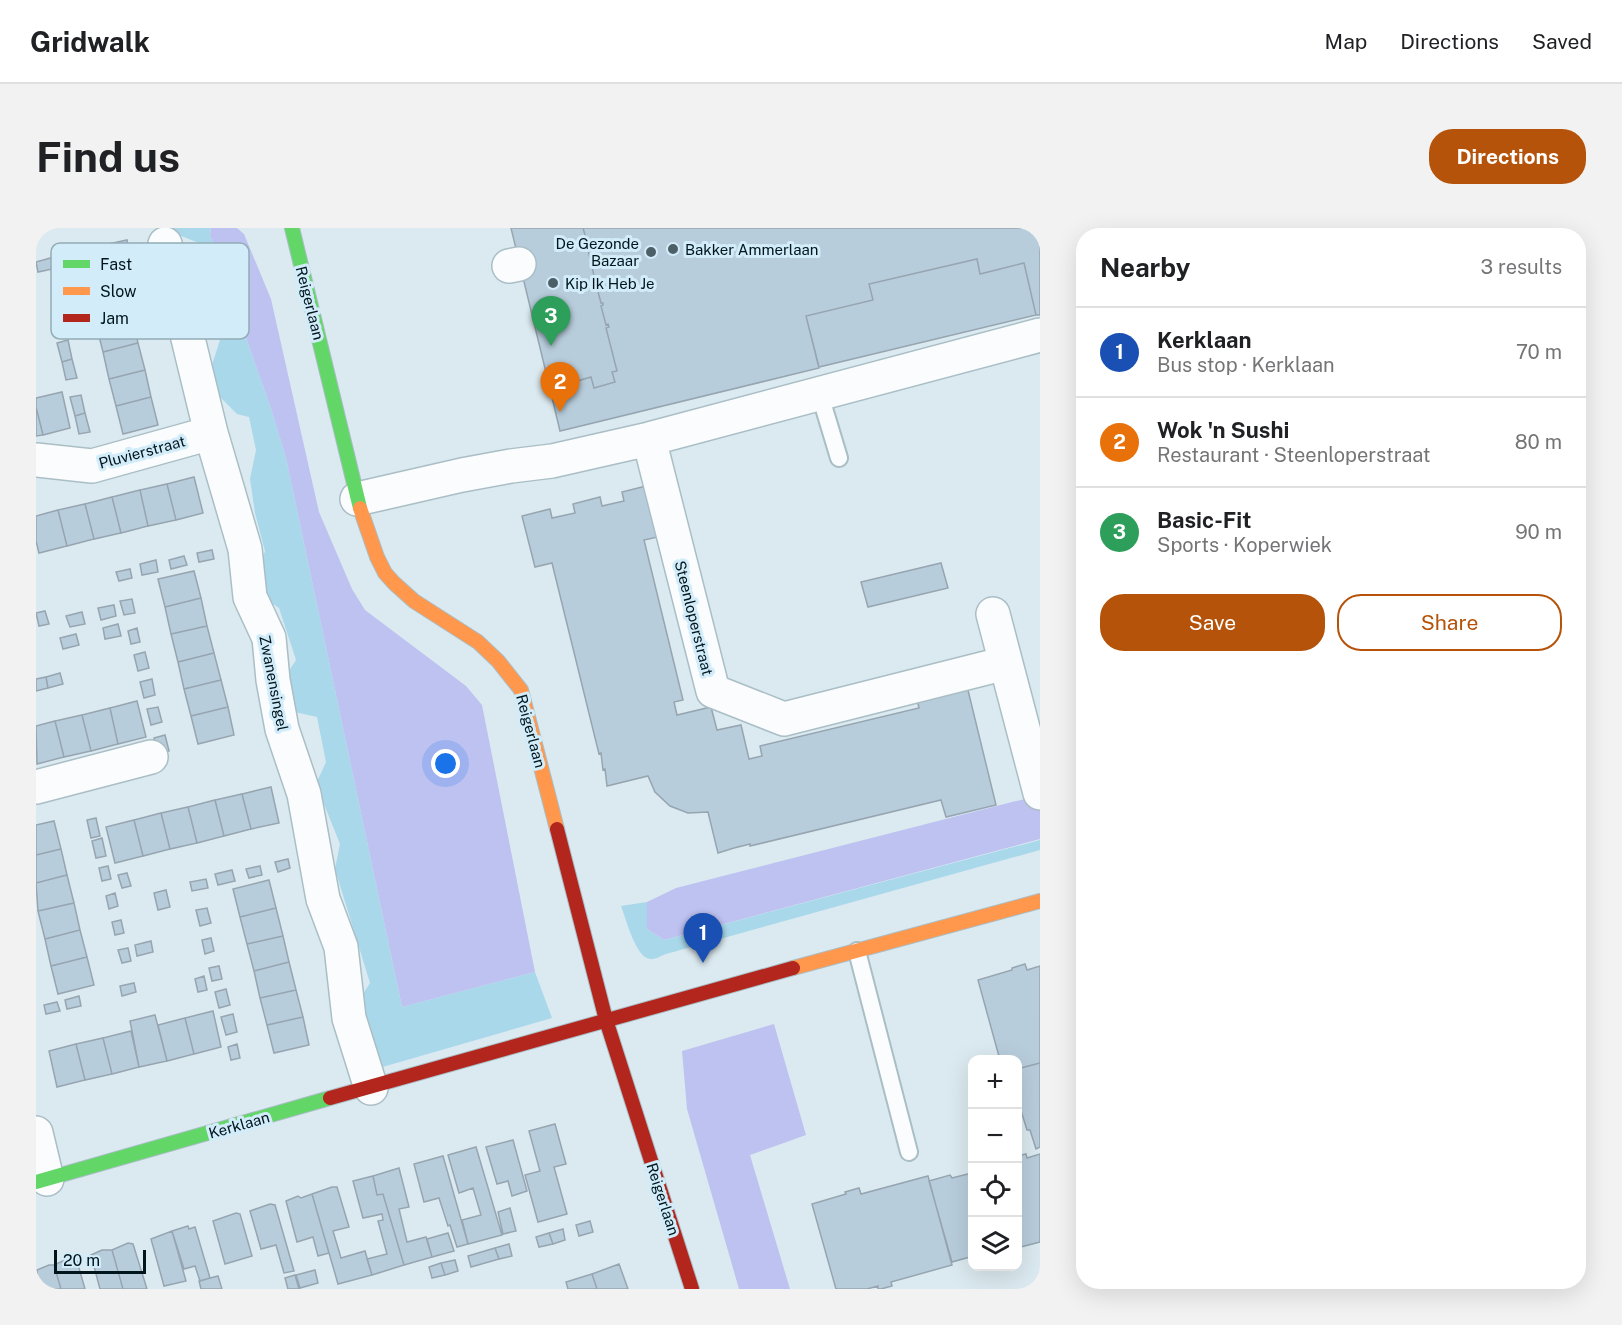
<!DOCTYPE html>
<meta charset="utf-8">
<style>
:root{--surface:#fff;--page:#f2f2f2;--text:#202124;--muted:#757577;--line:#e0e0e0;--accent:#b45309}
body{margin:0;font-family:"Public Sans",sans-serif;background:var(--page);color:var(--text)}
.controls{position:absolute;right:18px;bottom:18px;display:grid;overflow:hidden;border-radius:12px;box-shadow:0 6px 24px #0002}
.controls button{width:54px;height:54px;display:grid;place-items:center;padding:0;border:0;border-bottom:2px solid var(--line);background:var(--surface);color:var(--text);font:30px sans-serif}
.scale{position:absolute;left:18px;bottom:15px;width:92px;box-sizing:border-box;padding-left:6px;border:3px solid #01151d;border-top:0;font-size:16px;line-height:21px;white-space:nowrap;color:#01151d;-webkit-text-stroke:4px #d2edf9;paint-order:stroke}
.you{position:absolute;left:410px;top:536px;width:21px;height:21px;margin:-15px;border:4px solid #fff;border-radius:50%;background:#1a73e8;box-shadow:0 0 0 9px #1a73e833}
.badge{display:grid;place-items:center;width:39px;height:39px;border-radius:50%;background:var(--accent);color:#fff;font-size:20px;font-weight:700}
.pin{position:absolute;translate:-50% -50px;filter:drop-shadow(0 2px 3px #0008)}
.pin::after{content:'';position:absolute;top:32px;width:21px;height:18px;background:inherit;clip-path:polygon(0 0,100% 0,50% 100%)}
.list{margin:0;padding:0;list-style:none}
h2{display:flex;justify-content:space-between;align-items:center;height:78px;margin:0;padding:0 24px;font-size:26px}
h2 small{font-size:20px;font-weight:400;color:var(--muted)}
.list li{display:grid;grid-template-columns:39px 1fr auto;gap:18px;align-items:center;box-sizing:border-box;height:90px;padding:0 24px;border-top:2px solid var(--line)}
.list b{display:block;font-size:22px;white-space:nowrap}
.list p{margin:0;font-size:20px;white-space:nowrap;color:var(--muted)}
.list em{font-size:20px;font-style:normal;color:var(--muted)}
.actions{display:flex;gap:12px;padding:18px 24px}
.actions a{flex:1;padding:14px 0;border:2px solid var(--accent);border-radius:24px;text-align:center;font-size:21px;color:var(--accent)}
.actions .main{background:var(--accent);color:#fff}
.icon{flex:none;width:33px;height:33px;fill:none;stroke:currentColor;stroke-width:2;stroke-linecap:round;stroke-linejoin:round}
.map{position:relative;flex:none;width:1004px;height:1061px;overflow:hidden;border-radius:24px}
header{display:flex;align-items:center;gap:36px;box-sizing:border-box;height:84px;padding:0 30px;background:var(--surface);border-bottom:2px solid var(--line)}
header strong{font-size:28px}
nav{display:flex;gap:33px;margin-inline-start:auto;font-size:21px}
.intro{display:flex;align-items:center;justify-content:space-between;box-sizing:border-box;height:144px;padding:0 36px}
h1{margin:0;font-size:42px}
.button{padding:15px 27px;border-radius:24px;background:var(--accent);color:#fff;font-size:21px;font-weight:700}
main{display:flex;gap:36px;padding:0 36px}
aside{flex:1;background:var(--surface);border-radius:24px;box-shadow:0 6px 24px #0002}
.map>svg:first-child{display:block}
.green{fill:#a9d8eb}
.water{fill:#bec2f1}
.building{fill:#b8cddc;stroke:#96a5b0;stroke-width:1.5}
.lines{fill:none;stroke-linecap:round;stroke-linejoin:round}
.lane-casing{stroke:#aabec6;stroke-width:20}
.street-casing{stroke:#aabec6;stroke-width:36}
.fast-casing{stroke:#aabec6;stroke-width:16}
.slow-casing{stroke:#aabec6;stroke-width:16}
.jam-casing{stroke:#aabec6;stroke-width:16}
.lane{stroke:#fafcfd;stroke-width:16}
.street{stroke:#fafcfd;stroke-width:33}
.fast{stroke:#63d668;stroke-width:14}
.slow{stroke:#ff974d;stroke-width:14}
.jam{stroke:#b3261e;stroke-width:14}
.poi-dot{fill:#4d6067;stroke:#d2edf9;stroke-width:2}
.labels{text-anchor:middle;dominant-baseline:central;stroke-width:6;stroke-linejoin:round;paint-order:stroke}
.poi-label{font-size:15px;fill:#01151d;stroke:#d2edf9;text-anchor:start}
.street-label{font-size:15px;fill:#01151d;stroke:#d2edf9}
.key{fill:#d2edf9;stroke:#93acb7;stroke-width:1.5}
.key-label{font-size:16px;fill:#01151d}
</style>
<header>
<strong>Gridwalk</strong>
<nav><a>Map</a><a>Directions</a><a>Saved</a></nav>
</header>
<div class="intro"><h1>Find us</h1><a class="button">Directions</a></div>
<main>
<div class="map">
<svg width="1004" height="1061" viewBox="0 0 1004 1061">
<rect width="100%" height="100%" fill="#dbeaf0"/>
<path class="green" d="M125,0H175L174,7L235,181L250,230L366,779L499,744L516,790L343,840L323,772L334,755L299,641L304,616L280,556L290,534L281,489L254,483L247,452L260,432L243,380L228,370L220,348L229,323L219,285L214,251L220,222L213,189L201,186L176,161L175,140L184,112L168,17Z
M1004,612V622L630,726C626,727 621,731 616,731C600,733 590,690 585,678L611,674V701L628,712Z"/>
<path class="water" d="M175,0H201L208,6L235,71L283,284L316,361L329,382L430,458L446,477L499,744L366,779L250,230L235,181L174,7Z
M1004,567V611L628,712L611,701V674L640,660Z
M738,796L770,907L714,927L754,1061H703L651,881L646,823Z"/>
<path class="building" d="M475,0H547L550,10H551L550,15L554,30H556V34H555L559,53H562L560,56L565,75H567V77L565,78L570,97L572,96L573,99L570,100L581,143L576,144L579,154L558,160L555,149L514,161Z
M547,0H1004V87H1000L988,35L944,46L941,31L833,56L837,72L770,88L783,140L524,203L514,161L555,149L558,160L579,154L576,144L581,143L570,100L573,99L572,96L570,97L565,78L567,77V75H565L560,56L562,53H559L555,34H556V30H554L550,15L551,10H550Z
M91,12L93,22L75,27L72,16Z
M18,29L21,40L2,44L0,34Z
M941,31L944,46L988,35L1000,87L783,139L770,88L837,72L833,56Z
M96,88L102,115L67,124L60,96Z
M32,112L36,131L26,134L21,115Z
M102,115L109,142L73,151L67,124Z
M36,131L41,150L30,152L26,134Z
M109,142L115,169L80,178L73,151Z
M26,164L34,200L7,207L0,179V170Z
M45,167L49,185L39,188L34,169Z
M115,169L122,197L87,206L80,178Z
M0,179L7,207L0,208Z
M49,185L54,204L43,206L39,188Z
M158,249L167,285L140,292L131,256Z
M131,256L140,292L112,298L104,262Z
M614,257L626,308L608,312L647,472L638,474L641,487L675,479L681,502L705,497L713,531L726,528L724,518L883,480L879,462L929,450L960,577L910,589L905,572L714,618V616L698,620L682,625L672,584L652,585L634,578L619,564L612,548L571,558L569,541L567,542L565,525L563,526L516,335L499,339L486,288L514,281L516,290L539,285L537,276L564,269L566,278L588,273L586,264Z
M104,262L112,298L85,305L76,269Z
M76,269L85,305L58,311L49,276Z
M49,276L58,311L31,318L22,282Z
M22,282L31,318L3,325L0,313V288Z
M176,322L178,331L163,334L161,325Z
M148,328L151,337L135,341L133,332Z
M120,332L122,344L106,347L104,336Z
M905,335L912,360L832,379L825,354Z
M94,341L96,350L83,353L80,344Z
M158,343L165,370L129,379L122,351Z
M165,370L171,398L135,406L129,379Z
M96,371L99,385L88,387L84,373Z
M78,377L80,388L65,392L62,380Z
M9,383L13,396L3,398L0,385Z
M46,384L49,396L34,399L30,388Z
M82,396L85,408L69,411L67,400Z
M171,398L178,425L142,434L135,406Z
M101,400L104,414L95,416L92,403Z
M40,406L43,417L27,421L24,410Z
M109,424L113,440L102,443L98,427Z
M178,425L185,452L148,461L142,434Z
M24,445L27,456L12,460L10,449Z
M10,449L12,460L0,463V451Z
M116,451L119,467L108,470L104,454Z
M185,452L192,479L155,488L148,461Z
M101,473L110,509L82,516L74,480Z
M122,479L126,494L115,497L111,481Z
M192,479L198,507L162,516L155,488Z
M74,480L82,516L55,523L46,487Z
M46,487L55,523L28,529L19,493Z
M19,493L28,529L1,536L0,498Z
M129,507L133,523L122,525L118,510Z
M235,559L243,595L215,601L206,566Z
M206,566L215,601L188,608L179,572Z
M179,572L188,608L161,615L152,579Z
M152,579L161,615L134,621L125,585Z
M125,585L134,621L107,628L98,592Z
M60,590L64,608L55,610L51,592Z
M98,592L107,628L79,635L70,599Z
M18,593L25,621L0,627V597Z
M66,610L70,628L60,630L56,613Z
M25,621L31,647L0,655V627Z
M252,631L254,640L242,644L239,634Z
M72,638L75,651L66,653L63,640Z
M224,638L226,647L213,650L210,641Z
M196,642L199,653L182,657L179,646Z
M91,645L95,658L86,660L82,647Z
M31,647L38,675L2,683L0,655Z
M170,651L172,660L156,663L154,654Z
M233,652L240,680L204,689L197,661Z
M130,662L134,679L122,682L118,665Z
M79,665L82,678L73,681L70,668Z
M38,675L44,702L9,711L2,683Z
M171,680L175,695L164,698L160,682Z
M240,680L247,708L211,716L204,689Z
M85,692L88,705L79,707L76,694Z
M44,702L51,729L15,738L9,711Z
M247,708L253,734L218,743L211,716Z
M175,710L178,723L169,726L166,712Z
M115,713L117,724L101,728L99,717Z
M92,720L95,733L86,735L82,722Z
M51,729L58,757L22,766L15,738Z
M253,734L260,762L224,770L218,743Z
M989,736L991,742L1004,738V835L981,841V832H964L942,752L976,742V740Z
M183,738L186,751L176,753L173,740Z
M168,748L171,762L162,764L159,751Z
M98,755L100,764L86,768L84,758Z
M190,761L194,777L183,780L179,764Z
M260,762L267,789L231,797L224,770Z
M43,768L45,778L31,781L29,772Z
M21,774L24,783L10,786L8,777Z
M177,783L185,819L158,826L149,790Z
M197,786L201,804L190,807L185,789Z
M119,787L131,833L103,839L94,793Z
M267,789L273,817L238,825L231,797Z
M149,790L158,826L131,833L122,797Z
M95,803L103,839L76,846L67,810Z
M67,810L76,846L49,852L40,816Z
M40,816L49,852L21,859L13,823Z
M201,816L204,830L195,832L192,819Z
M1004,835V919L1000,921L994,902H991L981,870V861H983L981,841Z
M519,896L530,936L518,939L531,986L502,994L489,947L504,943L493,903Z
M477,912L491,963L476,968L472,953L461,956L450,919Z
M440,919L466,1007L432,1016L426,992L445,987L437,960L423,965L412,927Z
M990,926L991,930L1004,926V1014L981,1020V928Z
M407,928L432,1016L421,1019L414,997L412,998L403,970L388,974L378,936Z
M363,940L373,979L363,981L371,1014L390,1009L396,1029L368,1037L347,966L341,967L337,948Z
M936,945V1033L934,1029L916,1034L893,953L914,947L916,950Z
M337,948L341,967L347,966L368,1037L336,1047L331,1031L351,1026L342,993L347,992L346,986L327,990L317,953Z
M892,948L916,1037L855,1054L856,1058L845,1061H842V1058L831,1061H800L776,976L810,966L809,964L823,960L825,966Z
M296,959H301L313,999L297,1003L305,1030L329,1023L336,1047L302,1056L276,966Z
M276,966L293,1025L282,1028L277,1009L261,1014L250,973L262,968L265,970Z
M234,976L239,977L258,1043L248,1045L240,1017L225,1021L214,983Z
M474,980L480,1003L467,1006L462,984Z
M200,985L204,986L216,1028L189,1036L177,993Z
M554,993L557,1004L543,1008L540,997Z
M152,998L153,1001L159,999L174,1050L164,1053L159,1038L148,1041L136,1003Z
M527,1001L529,1012L517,1016L513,1005Z
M136,1003L150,1053L128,1058L115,1011Z
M412,1005L418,1023L396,1029L391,1011Z
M513,1005L517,1016L503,1019L500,1009Z
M92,1015L97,1016L111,1061H87L76,1022Z
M473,1016L476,1028L463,1031L459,1020Z
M459,1020L463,1031L435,1039L432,1028Z
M66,1022H76L87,1061H64L55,1027Z
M29,1032H35L36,1034L41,1033L49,1061H25L18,1037Z
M419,1032L422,1043L409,1047L405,1035Z
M405,1035L409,1047L396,1050L393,1039Z
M583,1036L592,1061H561L556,1046Z
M13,1037H18L25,1061H1V1042Z
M279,1042L282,1055L264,1060L260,1047Z
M556,1046L561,1061H532L530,1054Z
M259,1047L263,1061H252L249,1050Z
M182,1048L186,1061H165L163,1053Z"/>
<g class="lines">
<g class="lane-casing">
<path id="lane" d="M784,167L803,230
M821,723L873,924"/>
</g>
<g class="street-casing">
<path id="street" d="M129,16L175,205L209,321L214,369L233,410L237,452L246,501L268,566L287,671L305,719L313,790L335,860
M473,38L483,36
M613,211L677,463L748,491L954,439
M0,232L56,238L175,205
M321,271L426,247L475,238L516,233L613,211L1004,107
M957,386L1004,565
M0,559L115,529
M0,905L11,951"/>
</g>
<g class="fast-casing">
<path id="fast" d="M256,0L324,280
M0,954L294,870"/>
</g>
<g class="slow-casing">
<path id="slow" d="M324,280L341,329L349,345L358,355L378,373L442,414L462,433L485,462L521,601
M757,740L1004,673"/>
</g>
<g class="jam-casing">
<path id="jam" d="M521,601L570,792L656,1061
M294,870L757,740"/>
</g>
<use href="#lane" class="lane"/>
<use href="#street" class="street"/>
<use href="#fast" class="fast"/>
<use href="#slow" class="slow"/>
<use href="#jam" class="jam"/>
</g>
<g class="poi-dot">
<circle cx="637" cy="21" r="6"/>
<circle cx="615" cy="24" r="6"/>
<circle cx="517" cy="55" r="6"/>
</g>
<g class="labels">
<g class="poi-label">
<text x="603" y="15" text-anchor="end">De Gezonde<tspan x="603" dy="17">Bazaar</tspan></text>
<text x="649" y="21">Bakker Ammerlaan</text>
<text x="529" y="55">Kip Ik Heb Je</text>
</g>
<g class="street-label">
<text transform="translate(274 75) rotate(76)">Reigerlaan</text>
<text transform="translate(106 224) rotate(-15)">Pluvierstraat</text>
<text transform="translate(658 390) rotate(76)">Steenloperstraat</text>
<text transform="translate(238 455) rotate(79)">Zwanensingel</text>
<text transform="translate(495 503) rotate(75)">Reigerlaan</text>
<text transform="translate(203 897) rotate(-16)">Kerklaan</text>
<text transform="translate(627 971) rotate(72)">Reigerlaan</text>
</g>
</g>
<rect x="15" y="15" width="198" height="96" rx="9" class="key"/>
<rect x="27" y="32" width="27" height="8" fill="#63d668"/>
<rect x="27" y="59" width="27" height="8" fill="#ff974d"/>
<rect x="27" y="86" width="27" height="8" fill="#b3261e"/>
<g class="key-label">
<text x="64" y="42">Fast</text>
<text x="64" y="69">Slow</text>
<text x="64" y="96">Jam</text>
</g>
</svg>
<div class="controls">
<button>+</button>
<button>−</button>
<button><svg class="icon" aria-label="locate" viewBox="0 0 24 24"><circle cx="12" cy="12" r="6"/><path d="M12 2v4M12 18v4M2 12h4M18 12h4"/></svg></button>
<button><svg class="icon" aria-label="layers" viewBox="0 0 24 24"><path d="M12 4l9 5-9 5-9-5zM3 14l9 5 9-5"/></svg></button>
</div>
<div class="scale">20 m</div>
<div class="you"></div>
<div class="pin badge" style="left:667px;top:735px;background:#1a4fb4">1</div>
<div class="pin badge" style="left:524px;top:184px;background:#e8710a">2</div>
<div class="pin badge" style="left:515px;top:118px;background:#2e9e5b">3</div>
</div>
<aside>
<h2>Nearby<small>3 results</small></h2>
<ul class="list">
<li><span class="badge" style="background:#1a4fb4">1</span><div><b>Kerklaan</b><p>Bus stop · Kerklaan</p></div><em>70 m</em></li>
<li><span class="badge" style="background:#e8710a">2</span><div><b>Wok 'n Sushi</b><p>Restaurant · Steenloperstraat</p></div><em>80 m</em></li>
<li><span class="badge" style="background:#2e9e5b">3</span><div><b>Basic-Fit</b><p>Sports · Koperwiek</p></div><em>90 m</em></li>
</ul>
<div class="actions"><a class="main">Save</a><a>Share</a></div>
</aside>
</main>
